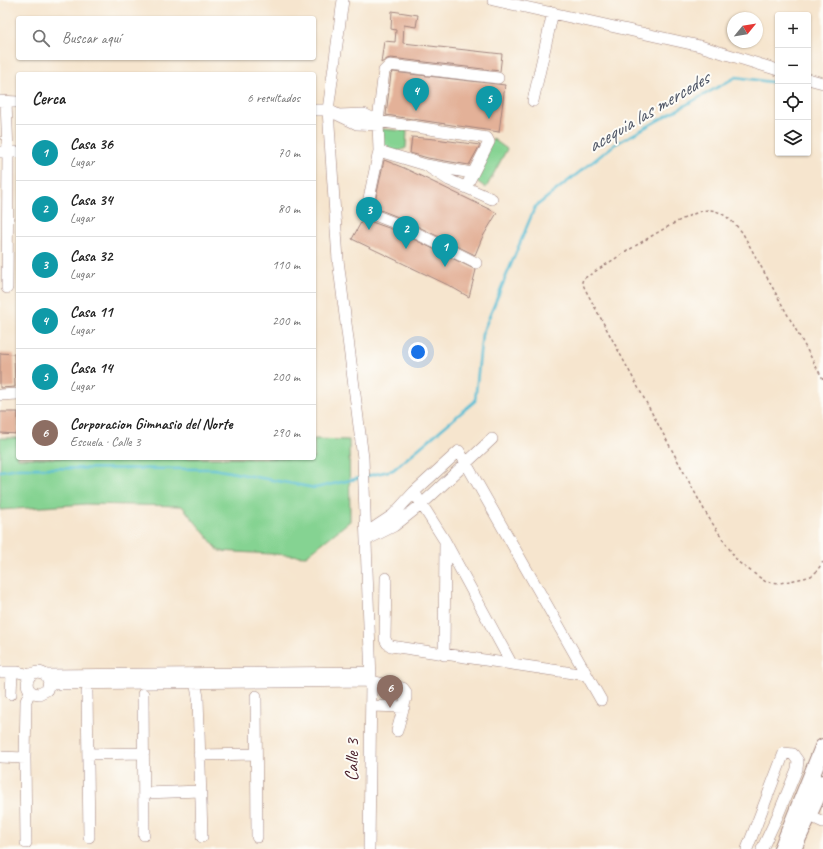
<!DOCTYPE html>
<html lang="es">
<meta charset="utf-8">
<style>
:root{--surface:#fff;--page:#f6f6f6;--text:#222;--muted:#767676;--line:#e0e0e0;--accent:#111827}
body{margin:0;font-family:Caveat,sans-serif;background:var(--page);color:var(--text)}
.controls{position:absolute;right:12px;top:12px;display:grid;overflow:hidden;border-radius:4px;box-shadow:0 1px 3px #0004}
.controls button{width:36px;height:36px;display:grid;place-items:center;padding:0;border:0;border-bottom:1px solid var(--line);background:var(--surface);color:var(--text);font:20px sans-serif}
.compass{position:absolute;left:727px;top:12px;width:36px;height:36px;border-radius:50%;background:var(--surface);box-shadow:0 1px 3px #0004;rotate:60deg}
.you{position:absolute;left:418px;top:352px;width:14px;height:14px;margin:-10px;border:3px solid #fff;border-radius:50%;background:#1a73e8;box-shadow:0 0 0 6px #1a73e833}
.badge{display:grid;place-items:center;width:26px;height:26px;border-radius:50%;background:var(--accent);color:#fff;font-size:13px;font-weight:700}
.pin{position:absolute;translate:-50% -33px;filter:drop-shadow(0 1px 2px #0008)}
.pin::after{content:'';position:absolute;top:21px;width:14px;height:12px;background:inherit;clip-path:polygon(0 0,100% 0,50% 100%)}
.list{margin:0;padding:0;list-style:none}
h2{display:flex;justify-content:space-between;align-items:center;height:52px;margin:0;padding:0 16px;font-size:17px}
h2 small{font-size:13px;font-weight:400;color:var(--muted)}
.list li{display:grid;grid-template-columns:26px 1fr auto;gap:12px;align-items:center;box-sizing:border-box;height:56px;padding:0 16px;border-top:1px solid var(--line)}
.list b{display:block;font-size:15px;white-space:nowrap}
.list p{margin:0;font-size:13px;white-space:nowrap;color:var(--muted)}
.list em{font-size:13px;font-style:normal;color:var(--muted)}
.icon{flex:none;width:22px;height:22px;fill:none;stroke:currentColor;stroke-width:2;stroke-linecap:round;stroke-linejoin:round}
.map{position:relative;flex:none;width:823px;height:849px;overflow:hidden}
.search{position:absolute;background:var(--surface);box-shadow:0 1px 3px #0004;left:16px;top:16px;width:300px;height:44px;display:flex;align-items:center;gap:10px;box-sizing:border-box;padding:0 14px;border-radius:4px;color:var(--muted);font-size:15px}
.panel{position:absolute;background:var(--surface);box-shadow:0 1px 3px #0004;left:16px;top:72px;width:300px;height:388px;border-radius:4px}
.map>svg:first-child{display:block}
.green{fill:#85d392;stroke:#68795e}
.lines{fill:none;stroke-linecap:round;stroke-linejoin:round}
.stream{stroke:#57bdd4;stroke-width:2.5}
.building{fill:#e3b198}
.minor-casing{stroke:#a0827c;stroke-width:12}
.highway-casing{stroke:#a0827c;stroke-width:18}
.path{stroke:#a0827c;stroke-width:1.5;stroke-dasharray:3 3;stroke-linecap:butt}
.minor{stroke:#fff;stroke-width:11}
.highway{stroke:#fff;stroke-width:16}
.labels{text-anchor:middle;dominant-baseline:central;stroke-width:4;stroke-linejoin:round;paint-order:stroke}
.street-label{font-size:19px;fill:#4a1f2b;stroke:#fdfcf7}
.water-label{font-size:20px;font-style:italic;fill:#4f5666;stroke:#fdfcf7}
</style>
<div class="map">
<svg width="823" height="849" viewBox="0 0 823 849">
<rect width="100%" height="100%" fill="#fdfcf7"/>
<filter id="ink" filterUnits="userSpaceOnUse"><feTurbulence type="fractalNoise" baseFrequency=".025" numOctaves="2"/><feDisplacementMap in="SourceGraphic" scale="8" xChannelSelector="R" yChannelSelector="G"/><feConvolveMatrix kernelMatrix="1 2 1 2 8 2 1 2 1" color-interpolation-filters="sRGB"/></filter>
<filter id="wash" filterUnits="userSpaceOnUse"><feTurbulence type="fractalNoise" baseFrequency=".012" numOctaves="4" result="noise"/><feDisplacementMap in="SourceGraphic" scale="16" xChannelSelector="R" yChannelSelector="G"/><feGaussianBlur stdDeviation="0.9" result="paint"/><feColorMatrix in="noise" values="0 0 0 0 0 0 0 0 0 0 0 0 0 0 0 0 0 1.4 0 .05"/><feComposite in="paint" operator="in"/></filter>
<g filter="url(#wash)">
<rect width="100%" height="100%" fill="#f6e5ce"/>
<path class="green" d="M380,129L407,131L406,148L392,154L388,148L382,150Z
M493,139L507,149L486,188L470,176Z
M0,438H18V458H314V439L349,440L350,521L306,556L219,551L182,506L86,504L0,510Z"/>
<g class="lines">
<path class="stream" d="M0,471L18,468L214,469L315,488L360,478
M367,476L393,470L475,401L482,334L535,207L614,145L736,77L778,83"/>
</g>
<g id="blocks">
<path class="building" d="M392,11L418,15L416,27L404,25L403,43L502,54L500,71L391,58L387,59L381,63L384,41L395,42L396,30L391,29Z
M393,72L505,85L499,132L386,115L391,74Z
M412,137L435,139L480,145L469,165L428,158L410,153Z
M384,160L404,168L497,213L482,238L475,255L403,219L378,209L375,202Z
M365,215L369,221L397,231L476,270L469,297L448,285L352,239Z
M0,353L14,354L15,387L0,388Z
M0,412H18V434L0,433Z"/>
</g>
</g>
<g filter="url(#ink)">
<use href="#blocks" fill-opacity="0" stroke="#a0827c" stroke-width="1"/>
<g class="lines">
<g class="minor-casing">
<path id="minor" d="M343,0L328,110L338,260L363,458L371,681L369,849
M493,0L700,46L778,70
M808,79L823,83
M0,101L18,102
M533,101L553,12
M6,102L8,152L7,288
M314,110H328L357,124L379,125
M339,115L364,114L378,121L487,138L489,142L466,187
M379,151L426,165L472,173
M0,152H18
M430,168L449,180L492,199
M476,263L400,225L372,214L368,203L379,151L378,121L384,71L390,65L498,78
M0,395L18,394
M414,492L445,541L511,663
M366,533L393,515L414,492L459,451L601,700
M366,540L394,526L422,504L492,439
M386,578L385,639L387,643L391,646L586,675
M444,655L445,542
M0,672H18L30,675
M46,675L49,682L47,690L39,694C18,693 28,663 46,675L371,672
M194,676L198,697L202,837
M49,684L371,681L403,688L406,692V698L397,731
M87,692L89,837
M11,694L12,672
M143,694L144,835
M256,696L257,837
M371,706L404,707
M88,754L144,753
M199,755L256,754
M0,757L25,758
M145,793L201,791
M808,815L823,822
M26,843L25,758L26,701L30,691
M747,849L784,753L793,754L798,761L797,769L778,815L762,849"/>
</g>
<g class="highway-casing">
<path id="highway" d="M782,849L823,747
M793,849L823,783"/>
</g>
<path class="path" d="M823,379L742,232C734,223 723,211 710,210C689,208 605,266 583,279L582,282L585,289L707,515L738,562L766,582L780,583L804,578L811,576L816,572L823,562"/>
<use href="#minor" class="minor"/>
<use href="#highway" class="highway"/>
</g>
</g>
<g class="labels">
<g class="street-label">
<text transform="translate(352 760) rotate(-89)">Calle 3</text>
</g>
<g class="water-label">
<text transform="translate(648 112) rotate(-31)">acequia las mercedes</text>
</g>
</g>
</svg>
<div class="controls">
<button>+</button>
<button>−</button>
<button><svg class="icon" aria-label="locate" viewBox="0 0 24 24"><circle cx="12" cy="12" r="6"/><path d="M12 2v4M12 18v4M2 12h4M18 12h4"/></svg></button>
<button><svg class="icon" aria-label="layers" viewBox="0 0 24 24"><path d="M12 4l9 5-9 5-9-5zM3 14l9 5 9-5"/></svg></button>
</div>
<svg class="compass" viewBox="-18 -18 36 36"><path d="M0-13l5 13h-10z" fill="#e53935"/><path d="M0 13l5-13h-10z" fill="#767676"/></svg>
<div class="you"></div>
<div class="pin badge" style="left:445px;top:267px;background:#0f9aa8">1</div>
<div class="pin badge" style="left:406px;top:249px;background:#0f9aa8">2</div>
<div class="pin badge" style="left:369px;top:230px;background:#0f9aa8">3</div>
<div class="pin badge" style="left:416px;top:111px;background:#0f9aa8">4</div>
<div class="pin badge" style="left:489px;top:119px;background:#0f9aa8">5</div>
<div class="pin badge" style="left:390px;top:708px;background:#8d6e63">6</div>
<div class="search"><svg class="icon" aria-label="search" viewBox="0 0 24 24"><circle cx="10" cy="10" r="6"/><path d="M15 15l6 6"/></svg>Buscar aquí</div>
<section class="panel">
<h2>Cerca<small>6 resultados</small></h2>
<ul class="list">
<li><span class="badge" style="background:#0f9aa8">1</span><div><b>Casa 36</b><p>Lugar</p></div><em>70 m</em></li>
<li><span class="badge" style="background:#0f9aa8">2</span><div><b>Casa 34</b><p>Lugar</p></div><em>80 m</em></li>
<li><span class="badge" style="background:#0f9aa8">3</span><div><b>Casa 32</b><p>Lugar</p></div><em>110 m</em></li>
<li><span class="badge" style="background:#0f9aa8">4</span><div><b>Casa 11</b><p>Lugar</p></div><em>200 m</em></li>
<li><span class="badge" style="background:#0f9aa8">5</span><div><b>Casa 14</b><p>Lugar</p></div><em>200 m</em></li>
<li><span class="badge" style="background:#8d6e63">6</span><div><b>Corporacion Gimnasio del Norte</b><p>Escuela · Calle 3</p></div><em>290 m</em></li>
</ul>
</section>
</div>
